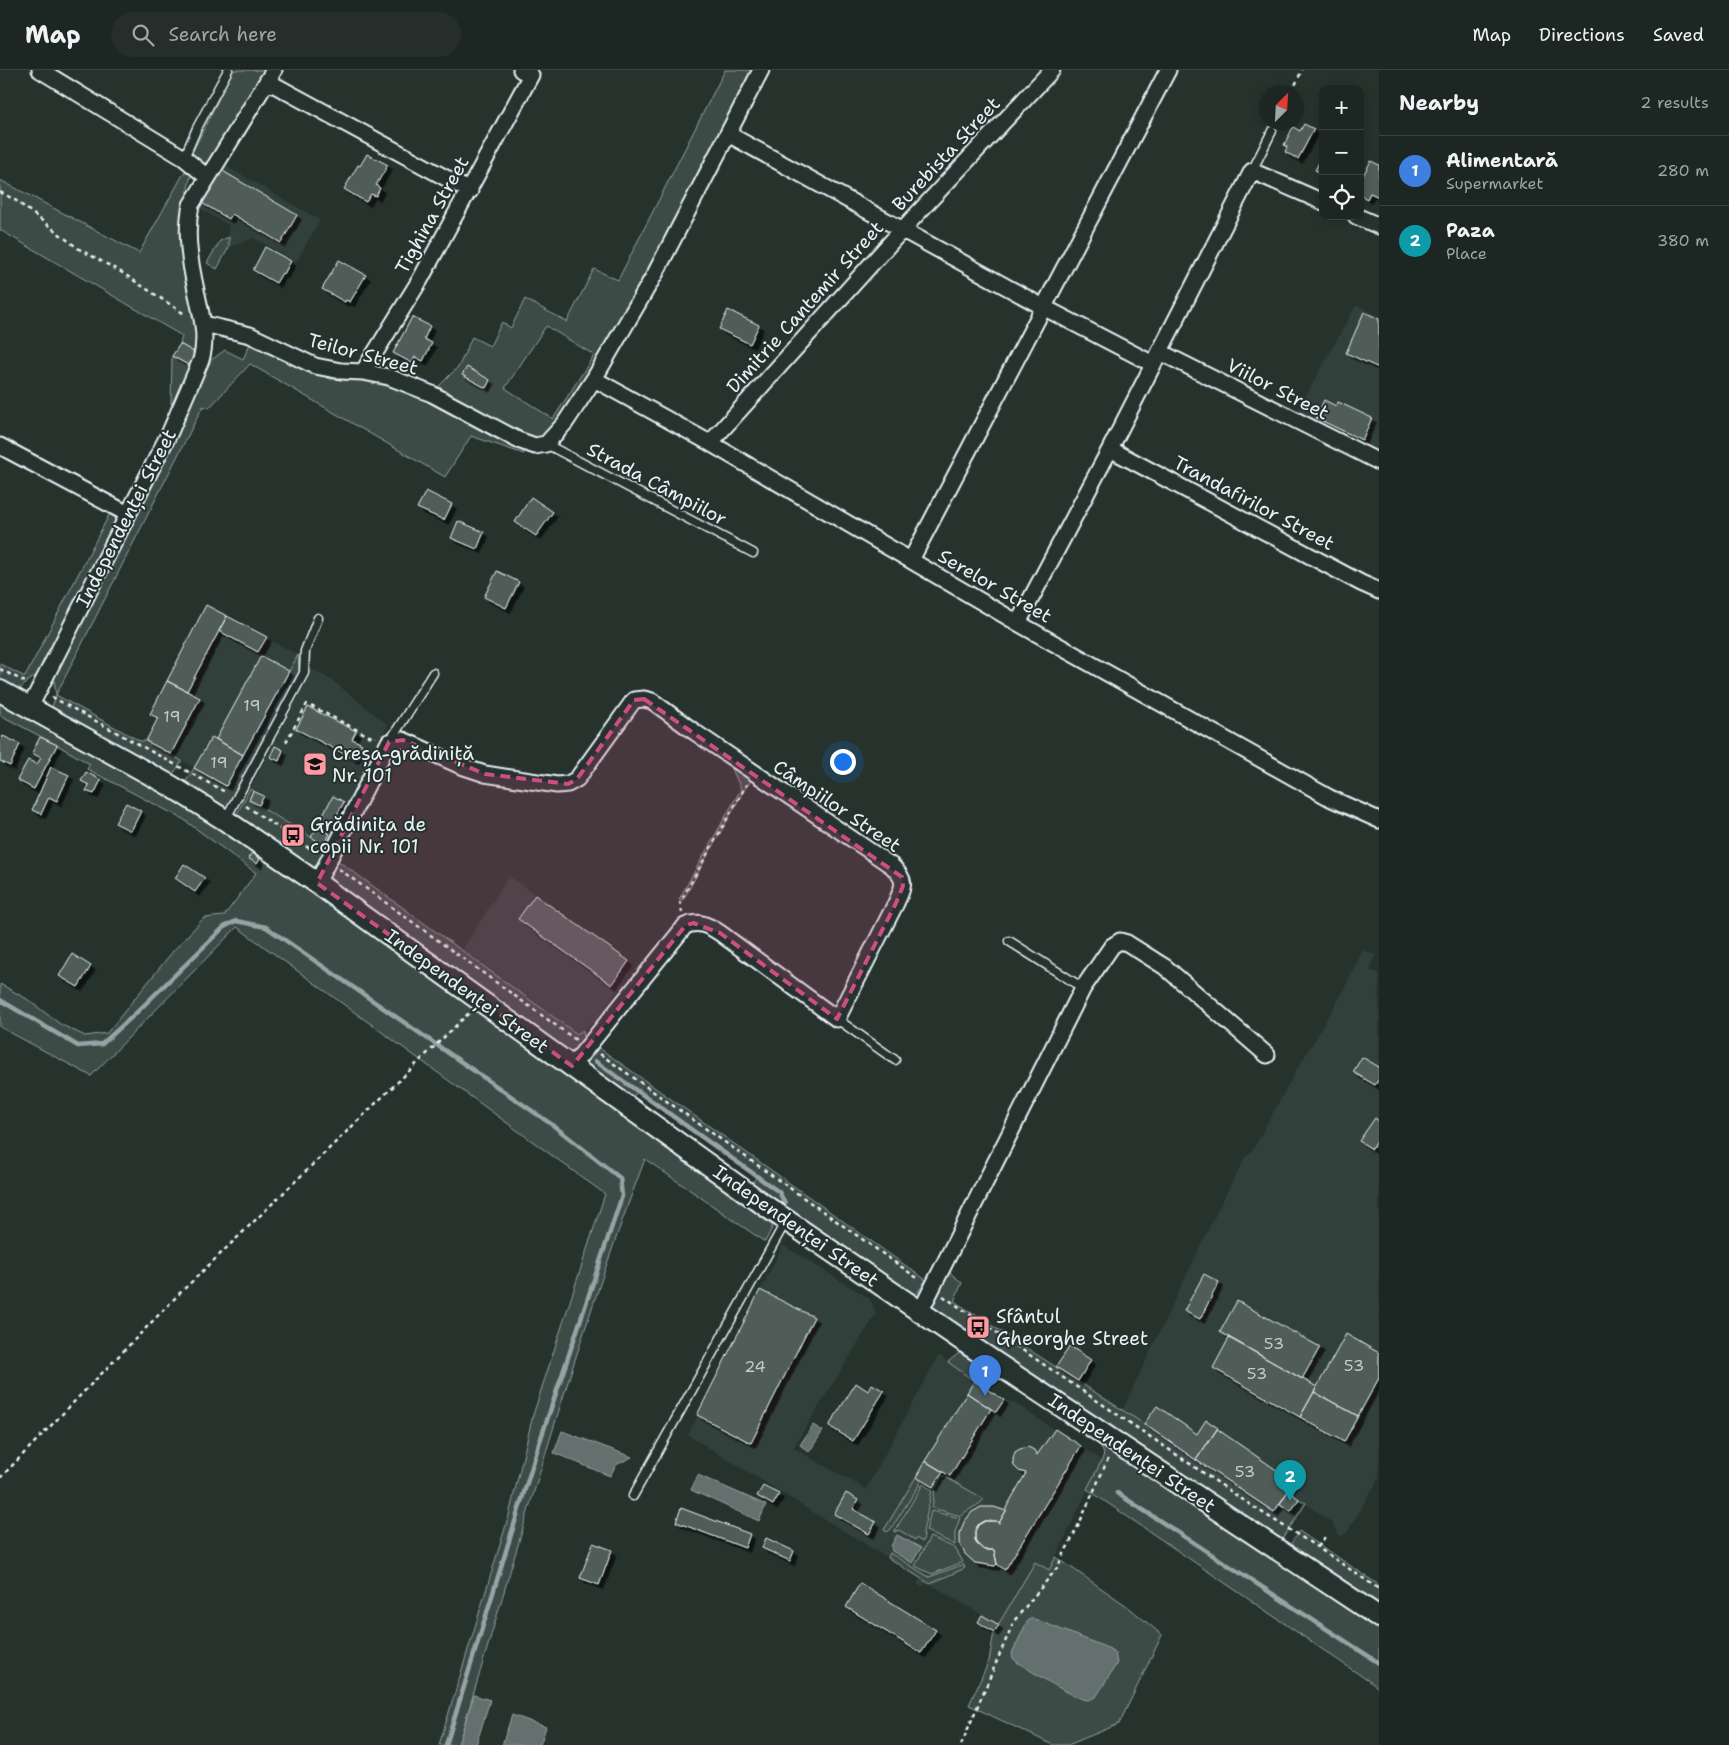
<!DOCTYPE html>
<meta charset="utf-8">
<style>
:root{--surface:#1c2622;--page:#252e2a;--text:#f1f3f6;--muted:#a0a5a5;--line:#3a4340;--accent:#2563eb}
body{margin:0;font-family:"Shantell Sans",sans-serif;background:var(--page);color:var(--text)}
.controls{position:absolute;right:15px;top:15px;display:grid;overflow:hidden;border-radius:10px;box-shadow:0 2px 8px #0003}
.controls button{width:45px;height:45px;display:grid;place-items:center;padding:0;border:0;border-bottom:1px solid var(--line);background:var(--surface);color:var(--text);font:25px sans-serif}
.compass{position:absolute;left:1259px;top:15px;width:45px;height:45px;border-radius:50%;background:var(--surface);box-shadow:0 2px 8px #0003;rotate:24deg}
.you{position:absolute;left:842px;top:691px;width:18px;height:18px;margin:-12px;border:4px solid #fff;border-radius:50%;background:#1a73e8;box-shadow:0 0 0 8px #1a73e833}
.badge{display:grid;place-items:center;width:32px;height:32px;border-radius:50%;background:var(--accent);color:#fff;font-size:16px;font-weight:700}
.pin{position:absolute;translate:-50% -41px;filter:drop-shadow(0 1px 2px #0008)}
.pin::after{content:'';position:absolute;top:26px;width:18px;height:15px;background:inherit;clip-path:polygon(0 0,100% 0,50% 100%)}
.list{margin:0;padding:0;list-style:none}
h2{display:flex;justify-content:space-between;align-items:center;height:65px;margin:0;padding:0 20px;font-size:21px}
h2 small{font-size:16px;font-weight:400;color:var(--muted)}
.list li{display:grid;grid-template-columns:32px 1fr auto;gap:15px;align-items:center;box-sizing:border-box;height:70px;padding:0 20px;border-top:1px solid var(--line)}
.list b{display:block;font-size:19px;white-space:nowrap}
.list p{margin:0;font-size:16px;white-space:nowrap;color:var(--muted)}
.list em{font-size:16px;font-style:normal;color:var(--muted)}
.icon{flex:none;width:28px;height:28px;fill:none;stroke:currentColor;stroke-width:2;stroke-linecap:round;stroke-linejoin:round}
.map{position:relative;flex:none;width:1379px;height:1675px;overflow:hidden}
header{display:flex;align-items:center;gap:30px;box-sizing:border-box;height:70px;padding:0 25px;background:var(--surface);border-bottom:1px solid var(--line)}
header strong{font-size:24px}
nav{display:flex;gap:28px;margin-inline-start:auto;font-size:18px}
.search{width:350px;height:45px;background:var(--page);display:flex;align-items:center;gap:12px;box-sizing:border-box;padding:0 18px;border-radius:28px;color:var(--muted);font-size:19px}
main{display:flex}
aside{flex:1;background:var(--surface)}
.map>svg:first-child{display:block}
.built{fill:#333f3a}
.green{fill:#3e4b47;stroke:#939ea0;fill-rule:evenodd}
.water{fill:#636f6d;stroke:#98a3a5}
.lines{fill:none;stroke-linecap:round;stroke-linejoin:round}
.stream{stroke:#98a3a5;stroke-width:4.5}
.building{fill:#505c59;stroke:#e8f1f8;filter:url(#shadow)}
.lane-casing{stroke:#e8f1f8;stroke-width:11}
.street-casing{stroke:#e8f1f8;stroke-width:19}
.secondary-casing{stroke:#e8f1f8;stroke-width:24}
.path{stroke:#e8f1f8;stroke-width:2.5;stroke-dasharray:4 4;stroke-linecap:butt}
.lane{stroke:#26332d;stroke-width:8}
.street{stroke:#26332d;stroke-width:15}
.secondary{stroke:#26332d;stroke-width:20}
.marked{fill:#cc4e82;fill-opacity:0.2;stroke:#cc4e82;stroke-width:4;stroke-dasharray:10 6;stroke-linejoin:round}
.labels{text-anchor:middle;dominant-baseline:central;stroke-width:4;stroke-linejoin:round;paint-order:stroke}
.number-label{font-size:16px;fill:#c2ccd0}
.street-label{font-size:19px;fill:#e8f1f8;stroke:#26332d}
.poi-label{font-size:19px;fill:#e8f1f8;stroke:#26332d;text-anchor:start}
</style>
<header>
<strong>Map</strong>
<div class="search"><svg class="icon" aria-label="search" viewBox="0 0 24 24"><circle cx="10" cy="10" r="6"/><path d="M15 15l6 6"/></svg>Search here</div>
<nav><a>Map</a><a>Directions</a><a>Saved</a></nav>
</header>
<main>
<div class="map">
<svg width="1379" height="1675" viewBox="0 0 1379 1675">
<defs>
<filter id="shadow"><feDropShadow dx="4.5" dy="4.5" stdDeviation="0" flood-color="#0009"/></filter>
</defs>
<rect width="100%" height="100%" fill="#26332d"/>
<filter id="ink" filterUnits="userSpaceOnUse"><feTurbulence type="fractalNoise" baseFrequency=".02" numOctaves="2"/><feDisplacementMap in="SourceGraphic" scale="10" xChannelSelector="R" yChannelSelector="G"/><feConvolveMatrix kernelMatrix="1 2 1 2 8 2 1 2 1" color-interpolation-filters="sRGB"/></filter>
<g filter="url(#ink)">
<path class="built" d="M224,95L320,150L296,192L254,168L229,177L228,155L199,138Z
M1356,235L1379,246V383L1297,342Z
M206,535L298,585L226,716L171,684L158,648L150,644Z
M312,599L333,611L388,655L326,776L259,735L264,726L250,719Z
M509,806L629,891L631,902L596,951L578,964L462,880Z
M1363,880L1375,885L1370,901L1379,903V1408L1346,1464L1340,1466L1331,1452L1288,1421L1274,1442L1144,1354L1122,1341L1218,1139L1246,1086L1251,1083L1292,1008L1340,927Z
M783,1175L870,1229L876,1244L793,1378L866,1419L939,1285L974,1311L1004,1330L1014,1333L1102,1390L1049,1501L1035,1493L994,1562L978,1552L982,1545L927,1512L923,1517L917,1514L920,1508L688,1365Z"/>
<path class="green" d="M233,0H267L212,90L201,94L190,87Z
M725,0H752L658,189L560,354L541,368L528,369L436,319L459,296L472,267L490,276L502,252L511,258L525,229L567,252L594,199L618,210ZM546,256L594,285L553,349L505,318Z
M185,101L191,105L185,131L181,169L199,275L197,284L180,274L182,266L0,160V110L139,183Z
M229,167V177L217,199L207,193L220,171Z
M251,272L330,309L371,311L418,326L447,338L522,379L524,384L471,366L445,407L250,294L209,338L203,336L56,625L140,671H146L182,691L171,707L51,640L56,625L54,609L210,291L225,280L243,289Z
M172,286L190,296L178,330L171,334Z
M110,443L117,450L40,603L29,610L19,620L0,609V594L25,607Z
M298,585L299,601L226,742L183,716L194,698L226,716Z
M0,627L115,690L269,788L773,1156L765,1172L645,1089C572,1280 518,1479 458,1675H439L509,1445L533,1345L605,1124L237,857L91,1006L0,957V914L27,929L60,954L85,966L107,963L174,880L204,848L224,846L256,803L183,749L87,699L90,694L57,675L0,645Z
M730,694L753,709L744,720L683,830L679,829L741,719Z
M250,719L253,721L249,730L326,776L315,801L235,747Z
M337,790L577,964L583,960L584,969L570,987L328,810Z
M599,978L926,1210L914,1228L749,1118L757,1106L639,1019L630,1031L584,997Z
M948,1201L962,1213L954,1231L1144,1354L1273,1442L1280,1434L1291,1441L1299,1429L1306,1433L1281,1471L929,1237Z
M959,1283L982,1297L974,1311L948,1292Z
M1104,1374L1379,1555V1618L1087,1419L1102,1390L1104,1384L1101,1377Z
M942,1405L984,1429C980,1436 968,1438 961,1446L932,1438L935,1419Z
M916,1407L920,1409L921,1412L891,1459L887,1462L884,1460Z
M923,1414L932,1420L923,1462L924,1467L922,1472L916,1468L915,1470L899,1460L894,1462Z
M931,1441L960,1448L955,1462V1475L926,1461Z
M1299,1461L1379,1515V1537L1289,1477Z
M930,1467L955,1478L963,1492L932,1504L915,1496Z
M890,1483L929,1507L962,1495H964L965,1498L930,1514L888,1488Z
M1056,1487L1127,1536L1162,1565L1119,1654L1068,1675H1053L969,1635L989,1591L994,1562L1035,1492L1049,1500Z"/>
<path class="water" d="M813,1355L823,1361L809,1382L800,1375Z
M562,1361L632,1387L616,1395L610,1406L554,1383Z
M698,1405L766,1435L759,1451L691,1420Z
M897,1465L921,1478L912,1493L892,1481L891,1476Z
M1032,1548L1110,1579L1115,1584L1117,1593L1096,1627C1093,1628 1091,1629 1089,1630C1075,1630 1032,1601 1018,1593L1013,1588L1012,1583L1027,1552Z
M474,1625L490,1630L476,1675H458Z
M512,1645L546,1657L540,1675H502Z"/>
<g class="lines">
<path class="stream" d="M0,930L78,976L102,974L135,944L224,857L236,851L266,857L554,1056L620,1108L622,1126L539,1374L446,1675
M595,991L779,1122L785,1133
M1117,1423L1379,1593"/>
</g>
<path class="building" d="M1304,54L1314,59L1298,89L1285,82L1287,77L1284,75L1293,57L1300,61Z
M367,84L388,95L376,115L380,118L376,126L371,124L366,132L344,119L358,95L360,96Z
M1323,85V104L1315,100Z
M1371,91L1379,95V127L1370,123L1367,129L1360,125V111Z
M221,100L297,145L281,173L232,144L229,149L202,133Z
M265,177L291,191L284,204L282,203L276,213L253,200Z
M339,190L366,205L350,232L346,230L345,232L322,219Z
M728,240L759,255L750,274L719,259Z
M1364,242L1379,249V298L1346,283Z
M412,247L430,256L424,269L432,273L423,291L415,287L412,293L393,283Z
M180,274L197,284L190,296L172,286Z
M467,297L490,310L486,318L462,305Z
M1324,330L1336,336L1338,332L1372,348L1362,370L1316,348Z
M426,421L452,434L444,450L417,438Z
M531,427L553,442L536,466L515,452Z
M458,451L484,462L477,479L451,468Z
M497,501L519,512L506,538L484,527Z
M206,535L227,546L187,621L167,611Z
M227,546L267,567L258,582L219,561Z
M261,586L289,601L243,685L216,669Z
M167,611L200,628L171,684L146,671L158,648L150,644Z
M308,637L356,661L352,669L362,674L354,689L296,659Z
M3,666L20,674L10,696L0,691V673Z
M40,667L57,675L34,719L17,710L28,690L37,694L41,688L32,683Z
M212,667L243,685L226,716L194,698Z
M275,676L283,680L279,691L270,687Z
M51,697L69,705L57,731L49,727L41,744L32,740Z
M86,702L101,710L94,724L86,721L89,715L81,711Z
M253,721L264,726L259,735L249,730Z
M333,726L344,732L332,754L321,748Z
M126,733L141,741L131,761L115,753Z
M318,757L330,764L324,775L311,767Z
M252,783L260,789L257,794L248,788Z
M184,794L205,808L195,822L175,808Z
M535,825L629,891L612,915L518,849Z
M72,884L91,896L78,917L59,906Z
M1362,987L1379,997V1009L1375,1015L1353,1002Z
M1375,1048L1379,1051V1069L1372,1079L1359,1071Z
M1204,1204L1219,1212L1200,1249L1184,1241Z
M760,1220L814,1247L751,1373L697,1345Z
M1237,1231L1320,1277L1302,1309L1220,1262Z
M1346,1264L1379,1283V1308L1358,1346L1314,1322Z
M1229,1268L1317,1317L1300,1347L1213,1298Z
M1070,1276L1091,1290L1078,1311L1056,1297Z
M974,1311L1004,1330L996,1342L967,1323Z
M856,1313L868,1321L872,1314L884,1321L853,1371L829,1356Z
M1314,1322L1358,1346L1344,1372L1300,1347Z
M967,1323L991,1339L950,1406L925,1391Z
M1157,1336L1197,1364L1206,1350L1218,1358L1196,1390L1144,1354Z
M1055,1359L1081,1376L1005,1500L997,1494L994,1480H984L977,1474L975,1469V1461L978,1455L985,1451H996L999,1453L1006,1441V1438L1026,1403L1019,1401L1014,1396L1013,1389L1015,1382L1020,1379L1028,1377L1034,1380L1037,1385Z
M1217,1359L1294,1412L1274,1442L1196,1390Z
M925,1391L943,1402L933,1417L916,1407Z
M763,1416L779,1424L773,1435L757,1426Z
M1288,1421L1299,1429L1291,1441L1280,1434Z
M846,1423L858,1430L853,1439L876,1452L869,1464L834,1444Z
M981,1437H994L1006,1441L999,1453L996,1451H985L978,1455L975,1461V1469L977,1474L984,1480H994L997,1494L995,1496L975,1493L965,1484L960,1474V1463L964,1452L972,1442Z
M681,1438L750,1464L745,1478L676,1452Z
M766,1468L794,1481L790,1491L762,1478Z
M593,1473L612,1480L599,1515L580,1508Z
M860,1513L936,1560L921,1583L846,1537Z
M982,1545L999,1555L994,1562L978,1552Z"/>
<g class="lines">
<g class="lane-casing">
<path id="lane" d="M184,88L197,58L228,0
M1252,101L1272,61
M546,374L753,483
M390,671L433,603
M225,750L304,603L305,581L318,548
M1009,871L1083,918
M837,949L895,990
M633,1426L786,1151"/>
</g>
<g class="street-casing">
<path id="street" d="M40,0L184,88L207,107
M267,11L470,121
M728,64L1045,238L1153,294
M1356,146L1379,156
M204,254L250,265L315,296L341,301L363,302L389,307L432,324L518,370L535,376L546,374L565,353L594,309L655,204L761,0
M1160,282L1379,392
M363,302L420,210L531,5L521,0
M594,309L710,373L1018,553L1330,728L1379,750
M710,373L902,160L1052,0
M0,376L128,444
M1110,379L1361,513L1379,521
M911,490L1168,0
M1018,553L1110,379L1252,101L1323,132
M30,637L170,362L201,290C208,266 201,244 196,220C190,193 185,163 191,135L274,0
M317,813L389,672L403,670L461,696L485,704L557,715L568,714L577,709L634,630L644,629L652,631L696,663L892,796C907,811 904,815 896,833L837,949L720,863C708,855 698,850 685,856L572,996
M920,1242L1083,918L1112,876L1120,871L1127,873L1165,897L1267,985"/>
</g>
<g class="secondary-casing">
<path id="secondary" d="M0,621L171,716L225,750L317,813L767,1137L969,1275L1379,1547"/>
</g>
<path class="path" d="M1292,22L1302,0
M0,122L15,130L79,179L121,202L186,245
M0,599L25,612
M52,627L227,723
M286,672L307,634L369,666L376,668
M246,736L316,783
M339,799L576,970
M682,843L680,832L747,714
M600,984L920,1210
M943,1226L1255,1438L1314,1475L1379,1519
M0,1408L178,1225L469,943
M1318,1477L1327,1464
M961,1675L1014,1551L1057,1498L1079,1454L1108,1389"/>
<use href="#lane" class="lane"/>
<use href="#street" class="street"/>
<use href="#secondary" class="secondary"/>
</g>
</g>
<path class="marked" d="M644,629L902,807L903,816L896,833L837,949L720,863L693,853L685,856L572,996L317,813L389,672L403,670L485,704L568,714L577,709L634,630Z"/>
<defs>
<g id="school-square" transform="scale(1.25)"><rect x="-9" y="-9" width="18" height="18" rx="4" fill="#ff9aa2" stroke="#26332d"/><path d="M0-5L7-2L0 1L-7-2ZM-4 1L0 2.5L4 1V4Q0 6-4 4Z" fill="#111"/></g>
<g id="bus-square" transform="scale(1.25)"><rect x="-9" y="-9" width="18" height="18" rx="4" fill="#ff9aa2" stroke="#26332d"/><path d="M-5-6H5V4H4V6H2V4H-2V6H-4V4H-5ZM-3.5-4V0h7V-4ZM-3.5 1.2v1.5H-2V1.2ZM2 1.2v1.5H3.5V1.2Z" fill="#111"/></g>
</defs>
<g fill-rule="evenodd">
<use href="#school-square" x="315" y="694"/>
<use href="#bus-square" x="293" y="765"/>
<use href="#bus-square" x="978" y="1257"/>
</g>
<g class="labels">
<g class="number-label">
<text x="252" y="635">19</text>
<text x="172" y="646">19</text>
<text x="219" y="692">19</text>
<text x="1274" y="1273">53</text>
<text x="1354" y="1295">53</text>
<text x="755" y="1296">24</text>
<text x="1257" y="1303">53</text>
<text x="1245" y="1401">53</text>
</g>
<g class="street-label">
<text transform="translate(946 84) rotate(-47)">Burebista Street</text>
<text transform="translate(432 145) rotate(-61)">Tighina Street</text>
<text transform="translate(805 237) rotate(-48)">Dimitrie Cantemir Street</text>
<text transform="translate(363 284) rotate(15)">Teilor Street</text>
<text transform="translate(1278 319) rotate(27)">Viilor Street</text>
<text transform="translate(657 414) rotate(28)">Strada Câmpiilor</text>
<text transform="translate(1254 433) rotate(28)">Trandafirilor Street</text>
<text transform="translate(126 448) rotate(-63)">Independenței Street</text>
<text transform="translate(995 516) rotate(30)">Serelor Street</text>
<text transform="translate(837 736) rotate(34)">Câmpiilor Street</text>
<text transform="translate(467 921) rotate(36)">Independenței Street</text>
<text transform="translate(796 1156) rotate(35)">Independenței Street</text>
<text transform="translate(1132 1383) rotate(34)">Independenței Street</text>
</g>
<g class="poi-label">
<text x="332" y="683">Creșa-grădiniță<tspan x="332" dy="22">Nr. 101</tspan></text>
<text x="310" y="754">Grădinița de<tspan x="310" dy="22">copii Nr. 101</tspan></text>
<text x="996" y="1246">Sfântul<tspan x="996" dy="22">Gheorghe Street</tspan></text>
</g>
</g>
</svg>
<div class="controls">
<button>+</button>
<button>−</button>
<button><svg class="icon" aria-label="locate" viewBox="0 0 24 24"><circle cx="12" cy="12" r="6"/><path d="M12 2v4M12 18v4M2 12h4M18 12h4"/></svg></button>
</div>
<svg class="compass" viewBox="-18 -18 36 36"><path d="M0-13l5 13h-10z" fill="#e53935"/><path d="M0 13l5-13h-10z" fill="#a0a5a5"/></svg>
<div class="you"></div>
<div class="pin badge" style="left:985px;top:1326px;background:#3f7fe0">1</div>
<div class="pin badge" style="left:1290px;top:1431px;background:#0f9aa8">2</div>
</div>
<aside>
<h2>Nearby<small>2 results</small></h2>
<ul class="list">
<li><span class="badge" style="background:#3f7fe0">1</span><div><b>Alimentară</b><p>Supermarket</p></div><em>280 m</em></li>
<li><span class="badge" style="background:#0f9aa8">2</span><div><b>Paza</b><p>Place</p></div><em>380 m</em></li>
</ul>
</aside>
</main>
